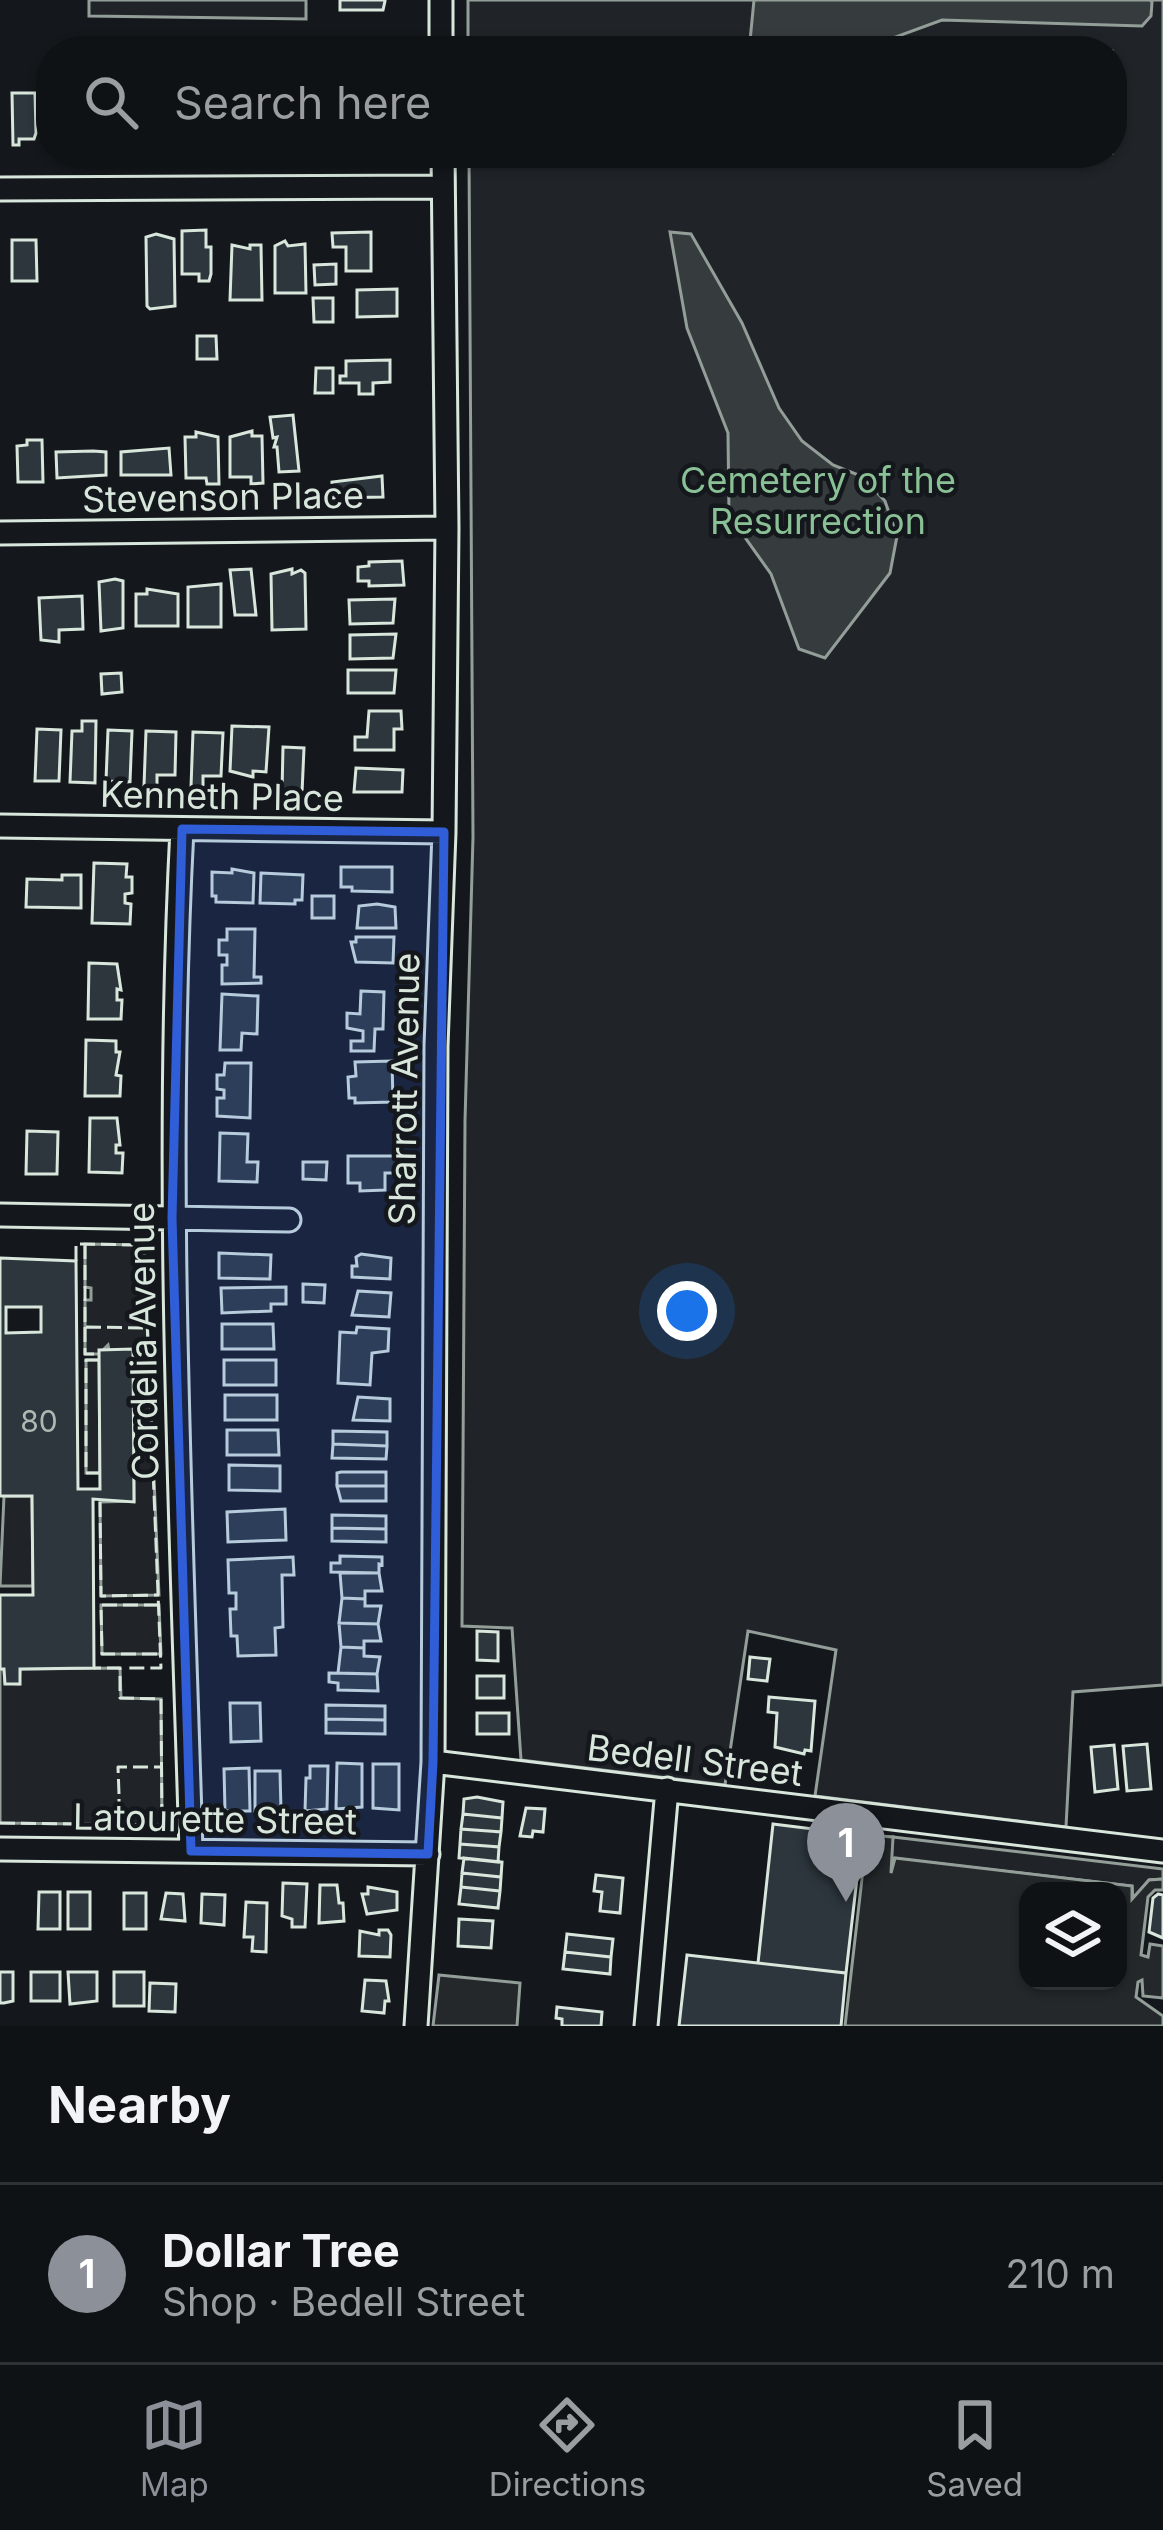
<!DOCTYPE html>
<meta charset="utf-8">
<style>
:root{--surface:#0f1215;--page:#1d2022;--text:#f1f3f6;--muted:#9b9ea0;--line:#2f3234;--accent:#8c9099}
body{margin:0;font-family:Inter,sans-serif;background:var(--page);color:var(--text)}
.controls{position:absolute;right:36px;bottom:36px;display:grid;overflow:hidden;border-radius:24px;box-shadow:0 3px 9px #0004}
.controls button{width:108px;height:108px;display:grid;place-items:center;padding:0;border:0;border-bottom:3px solid var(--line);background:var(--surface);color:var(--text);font:60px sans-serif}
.you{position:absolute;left:687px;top:1311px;width:42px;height:42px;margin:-30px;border:9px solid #fff;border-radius:50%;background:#1a73e8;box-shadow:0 0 0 18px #1a73e833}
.badge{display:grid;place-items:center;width:78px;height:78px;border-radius:50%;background:var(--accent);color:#fff;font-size:39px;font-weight:700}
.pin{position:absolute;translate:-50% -99px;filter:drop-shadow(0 3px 6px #0008)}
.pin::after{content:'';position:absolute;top:63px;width:42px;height:36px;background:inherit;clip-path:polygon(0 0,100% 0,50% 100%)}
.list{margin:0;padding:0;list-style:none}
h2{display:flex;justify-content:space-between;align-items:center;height:156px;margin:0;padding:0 48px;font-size:51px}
h2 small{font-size:39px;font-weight:400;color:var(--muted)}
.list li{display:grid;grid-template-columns:78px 1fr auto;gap:36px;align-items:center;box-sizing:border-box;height:180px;padding:0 48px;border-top:3px solid var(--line)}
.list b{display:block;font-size:45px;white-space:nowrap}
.list p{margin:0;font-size:39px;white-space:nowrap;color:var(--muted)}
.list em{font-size:39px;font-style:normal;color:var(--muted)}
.icon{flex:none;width:66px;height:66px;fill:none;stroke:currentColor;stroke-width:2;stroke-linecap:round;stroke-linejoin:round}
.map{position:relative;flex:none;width:1163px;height:2026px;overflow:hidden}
.search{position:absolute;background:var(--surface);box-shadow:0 3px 9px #0004;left:36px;right:36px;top:36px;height:132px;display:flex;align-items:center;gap:30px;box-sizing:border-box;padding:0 42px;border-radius:48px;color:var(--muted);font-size:45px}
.sheet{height:336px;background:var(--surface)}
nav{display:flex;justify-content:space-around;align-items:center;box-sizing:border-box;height:168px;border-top:3px solid var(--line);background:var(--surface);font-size:33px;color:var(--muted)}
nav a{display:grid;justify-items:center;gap:6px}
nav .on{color:var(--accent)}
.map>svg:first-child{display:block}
.green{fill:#202428;stroke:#939e99;stroke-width:3}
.parking{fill:#24282b;stroke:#939e99;stroke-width:3;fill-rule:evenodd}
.water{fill:#363b3e;stroke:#939e99;stroke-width:3}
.building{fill:#2c363c;stroke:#d8e6dc;stroke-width:3;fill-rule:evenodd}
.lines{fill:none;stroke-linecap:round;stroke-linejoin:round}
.minor-casing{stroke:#d8e6dc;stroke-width:27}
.minor{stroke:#14181c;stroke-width:21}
.fence{stroke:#d8e6dc;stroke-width:3;stroke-dasharray:15 6;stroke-linecap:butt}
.marked{fill:#305dd8;fill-opacity:0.2;stroke:#305dd8;stroke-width:9;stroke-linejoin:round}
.labels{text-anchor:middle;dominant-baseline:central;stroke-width:9;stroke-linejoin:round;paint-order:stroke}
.number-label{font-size:30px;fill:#adbab4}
.park-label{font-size:36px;fill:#8ac095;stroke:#14181c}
.street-label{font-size:36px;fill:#d8e6dc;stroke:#14181c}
</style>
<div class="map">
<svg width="1163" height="2026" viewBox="0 0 1163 2026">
<rect width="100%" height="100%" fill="#14181c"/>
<path class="green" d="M89,0H306V19L89,16Z
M468,0H1163V1685L1073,1692L1066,1827L815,1796L836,1650L748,1631L725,1785L521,1760L512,1628L462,1626L465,1121L473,837L469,153H1112V51H468Z
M85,1244L144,1245L159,1595L101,1596L100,1502L134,1501L133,1368L137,1364L109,1350L108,1345L99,1354H85V1300H91V1288L85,1287Z
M86,1360H99L100,1473H86Z
M4,1496H32L33,1586H0Z
M101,1605H159L161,1654H102Z
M120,1668L121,1698L161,1699L162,1825L0,1823V1669H4L5,1683L19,1684L20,1669Z
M893,1837L1163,1869V1879L1149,1880L1133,1899L1132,1886L890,1858Z"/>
<path class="parking" d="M867,1835L893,1837L891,1873L895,1858L1132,1886V1899L1149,1880L1163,1879V1890H1155L1148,1897L1141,1955L1148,1957L1150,1944L1163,1946V1998L1143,1996L1142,1980L1138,1982L1136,1997L1163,2016V2026H845ZM1028,1891H1118V1981H1028Z
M439,1975L520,1983L517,2026H433Z"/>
<path class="water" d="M754,0H1150L1152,2L1151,16L1142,26L942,20L890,39L876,51H749Z
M670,232L691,234L742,323L779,408L802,441L833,465L861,476L885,501L897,536L890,573L825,658L799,649L771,574L729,515L728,433L687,328Z"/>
<path class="building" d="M340,0H385V1L383,10H340Z
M12,93H35L36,133L34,139H19V145H13Z
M206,230V247H211V274L209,281H199V274H182V231Z
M371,232V271H346V247H333L332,233Z
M156,234L174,239L175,306L150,309L147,306L146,237Z
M12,240H36L37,281H12Z
M285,241L288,246L305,244L306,293H275V246Z
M232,245L250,249V245H261L262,300H230Z
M336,264V284L315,285L314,265Z
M397,289V316L357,317V290Z
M313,298H333V322H314Z
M197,336H216L217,359H197Z
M390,360V382L373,383V394H359V383H340V376H346V361Z
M316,368H333V393H315Z
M293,415L299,471L279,472L277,447H274L277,437L273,438L270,417Z
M252,431V436H262L263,483L251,484V477H230V437Z
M196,432L218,437L219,484H207L206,478H186L185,437H196Z
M27,440H42L43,482H18L17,446L27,445Z
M169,448L171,475H121V452Z
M93,451L106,452V475L57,478L56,452Z
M382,476L383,497L332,498V482Z
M402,561L404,585L369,586V581H358V567L369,566V562Z
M251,569L256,615H235L230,570Z
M292,569V574L301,570L305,573L306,629L272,630L271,574Z
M115,579L123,581V628L101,631L99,582Z
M221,584V627H188V587Z
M147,589L178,594V626H136V594H147Z
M82,596L83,629L59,630V642L41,640L39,598Z
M395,599L393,623L350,624L349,600Z
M396,634L393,658L350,659V635Z
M348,670H396L394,693H348Z
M121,673L122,692L102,694L101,674Z
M369,711H401L402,729H394V750H355V737H367Z
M82,721H96L95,783L70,782L72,731H82Z
M232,726L269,727L266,772L253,771V777L230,771Z
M37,729L61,730L59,781H35Z
M108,730L132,731L130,782L106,781Z
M146,731L176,732L175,775H157V787L144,786Z
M193,732L223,733L221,776H203V787H191Z
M283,747L304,748L302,793L282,792Z
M356,768L403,770L402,792H354Z
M94,863L127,864L126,877H132V893L125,894V903L131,904L130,924L92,923Z
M341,867H392V892L352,891V887H341Z
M232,869L254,873L253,903L216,902V896H212V872L232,873Z
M261,873L303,875L302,900H295V904L260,903Z
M62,875H81V908L26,907L27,879L62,880Z
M312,896H334V918H312Z
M377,904L395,907L396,928H357L359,906Z
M227,929H255L254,977H261V983L222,984V965H227V955H219V940H227Z
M356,937H394L393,963L356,962L351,942H356Z
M89,963L117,964L121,990L117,989V1000H122L121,1019H88Z
M361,991L384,992L383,1029H375L374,1051H351V1041H363V1031L347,1028V1013L360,1014Z
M222,994L258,996L257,1034L242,1033L241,1050H220Z
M86,1040L116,1041V1052H120L116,1075L121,1076L120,1096H85Z
M392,1061L393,1102L355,1103V1098H349L348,1077L356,1076L355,1062Z
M225,1063H251L250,1118L217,1116V1098H224V1090L217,1089V1075H224Z
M90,1118H117L120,1145H116V1153H123L122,1173L89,1172Z
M27,1131L58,1132L57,1174H26Z
M220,1133L248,1134L247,1162H258L257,1182L219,1181Z
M348,1156H396V1173H385V1190L360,1191V1183H348Z
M303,1162H327L326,1180L303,1179Z
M219,1253L271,1255L270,1279L219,1278Z
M361,1254L391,1258L390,1279L352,1277V1266H357L356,1257Z
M0,1258L76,1261L78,1489H100L99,1350L133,1349L134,1502L93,1499L94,1668L20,1669V1684H5L4,1669H0V1595H33L32,1496H0ZM6,1307H41V1332L6,1333Z
M303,1284L325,1285L324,1303L303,1302Z
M286,1287V1304H271V1311L222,1313L221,1288Z
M358,1291L391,1293L389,1317L352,1315Z
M222,1324H273L274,1349H222Z
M357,1327L389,1329L388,1351L372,1353L370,1385L338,1383L340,1332L356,1333Z
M224,1360H276V1385H224Z
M225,1395H277V1420H225Z
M358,1397L390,1399V1421L353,1420Z
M227,1430H278L279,1455H227Z
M333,1431L387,1432V1446L333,1444Z
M333,1444L387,1446L386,1459L332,1458Z
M229,1465L280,1466V1491L229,1490Z
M386,1472V1486H337V1473L341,1472Z
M337,1486H386V1501H341Z
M285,1509L286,1540L228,1542L227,1512Z
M332,1515L386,1516V1529L332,1528Z
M332,1528L386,1529V1542L332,1541Z
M340,1556L382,1557V1565L379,1564V1573L331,1572V1563H340Z
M293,1557L294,1575H282L283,1627L275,1628L276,1655L238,1656L237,1636H231L230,1609H236V1593H229L228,1560Z
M340,1573H379L382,1591H365V1599L342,1598Z
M342,1598L365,1599V1606H381L378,1624L339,1623Z
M339,1623L378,1624L381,1641H364V1648L341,1647Z
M477,1631L498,1632V1661L477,1660Z
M341,1647L364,1648V1656L380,1657L377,1674L338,1673Z
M750,1657L770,1659L767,1681L748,1679Z
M329,1673L377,1674L378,1691L338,1690V1683L329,1682Z
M477,1676H504V1698H477Z
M769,1697L815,1701L811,1751L805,1750L804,1754L775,1747L777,1713L768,1712Z
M230,1703H260L261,1741L231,1742Z
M326,1705L385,1706V1720L326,1719Z
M477,1713H509V1734H477Z
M326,1719L385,1720V1734L326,1733Z
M1147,1744L1151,1789L1127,1791L1123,1746Z
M1114,1745L1118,1789L1095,1792L1091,1747Z
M337,1763L362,1764V1807L336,1809Z
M373,1764H399V1810L373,1808Z
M310,1766H328L327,1809L305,1811L306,1778H310Z
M249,1768L250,1811H225L224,1769Z
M255,1771H280L281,1811H255Z
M477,1797L503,1802L502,1818L463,1814L464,1799Z
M526,1808L545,1809L543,1832L533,1831L532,1837L520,1836Z
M463,1814L502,1818L501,1832L461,1829Z
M773,1824L862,1835L846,1973L758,1963Z
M461,1829L501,1832L499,1847L460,1844Z
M460,1844L499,1847L498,1862L459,1858Z
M464,1858L502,1862L501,1877L462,1873Z
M462,1873L501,1877L500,1891L461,1887Z
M596,1875L623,1878L620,1913L600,1911L602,1892L594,1891Z
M283,1883L307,1884L305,1927H292V1919L282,1916Z
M320,1885H337L339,1903H343L344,1921L319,1923Z
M368,1887L397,1892V1910L367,1914L362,1894H368Z
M461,1887L500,1891L498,1908L459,1904Z
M39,1892H60V1929H38Z
M68,1892H90V1929H68Z
M124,1893H146V1929H124Z
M166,1893L183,1894L185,1921L161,1919Z
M202,1894L225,1895L224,1925L201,1923Z
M1158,1894L1163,1895V1938L1149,1932L1153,1898Z
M246,1902L267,1903L266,1952L252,1951L253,1937H244Z
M459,1919L493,1921L491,1948L458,1946Z
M379,1930H388L391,1935L390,1957L359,1956L360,1931L379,1935Z
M567,1934L613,1939L611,1957L565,1952Z
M565,1952L611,1957L610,1974L563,1969Z
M687,1955L846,1973L841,2026H679Z
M0,1972H13V2001L4,2003H0Z
M31,1972H60V2001H31Z
M68,1972H97V2001L70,2004Z
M114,1972H144V2006H114Z
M365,1980L386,1981L389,2001H385L384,2013L362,2011Z
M150,1983L176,1984L175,2012L149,2011Z
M557,2007L602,2012L601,2026H562V2019L556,2018Z"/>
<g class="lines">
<g class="minor-casing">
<path id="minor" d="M441,0V51
M0,189L443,187
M0,533L447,528
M0,826L444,832
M182,829C164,1170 181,1510 191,1851
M0,1215L289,1220
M433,1762L1163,1851
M0,1849L428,1854
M416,2026L433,1762L436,1046L444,832L447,528L443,153
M646,2026L667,1789"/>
</g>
<use href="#minor" class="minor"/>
<path class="fence" d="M85,1244V1327L148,1328
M76,1261V1244L144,1245L161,1668H127
M85,1327V1354H99
M99,1360H86V1473H100
M100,1502L101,1596L159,1595
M159,1605H101L102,1654H161
M119,1794L118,1767H162
M119,1799V1824
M0,1823L162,1825L161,1699L120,1698V1668H94"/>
</g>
<path class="marked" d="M182,829L444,832L433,1762L428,1854L191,1851L172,1218Z"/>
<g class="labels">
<g class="number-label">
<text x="39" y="1421">80</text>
</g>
<g class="park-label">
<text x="818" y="480">Cemetery of the<tspan x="818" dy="41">Resurrection</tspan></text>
</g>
<g class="street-label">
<text transform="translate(223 497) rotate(-1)">Stevenson Place</text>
<text transform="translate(222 796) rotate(1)">Kenneth Place</text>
<text transform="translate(404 1089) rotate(-89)">Sharrott Avenue</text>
<text transform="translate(143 1341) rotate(-91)">Cordelia Avenue</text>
<text transform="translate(695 1760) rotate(7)">Bedell Street</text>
<text transform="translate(215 1819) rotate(1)">Latourette Street</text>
</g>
</g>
</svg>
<div class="controls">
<button><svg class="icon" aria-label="layers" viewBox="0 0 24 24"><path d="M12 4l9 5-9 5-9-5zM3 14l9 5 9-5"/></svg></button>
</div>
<div class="you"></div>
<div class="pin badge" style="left:846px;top:1902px">1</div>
<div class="search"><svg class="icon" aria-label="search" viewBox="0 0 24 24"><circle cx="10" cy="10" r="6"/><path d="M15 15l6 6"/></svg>Search here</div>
</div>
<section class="sheet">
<h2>Nearby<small></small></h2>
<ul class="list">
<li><span class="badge">1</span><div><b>Dollar Tree</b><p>Shop · Bedell Street</p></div><em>210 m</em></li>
</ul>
</section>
<nav>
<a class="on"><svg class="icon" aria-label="map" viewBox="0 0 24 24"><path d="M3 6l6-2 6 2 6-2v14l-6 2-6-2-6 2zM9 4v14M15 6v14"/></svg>Map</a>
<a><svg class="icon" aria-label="directions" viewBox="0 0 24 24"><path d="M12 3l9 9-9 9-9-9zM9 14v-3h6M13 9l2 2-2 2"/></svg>Directions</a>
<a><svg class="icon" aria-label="saved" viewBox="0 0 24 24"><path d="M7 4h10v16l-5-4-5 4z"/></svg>Saved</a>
</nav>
